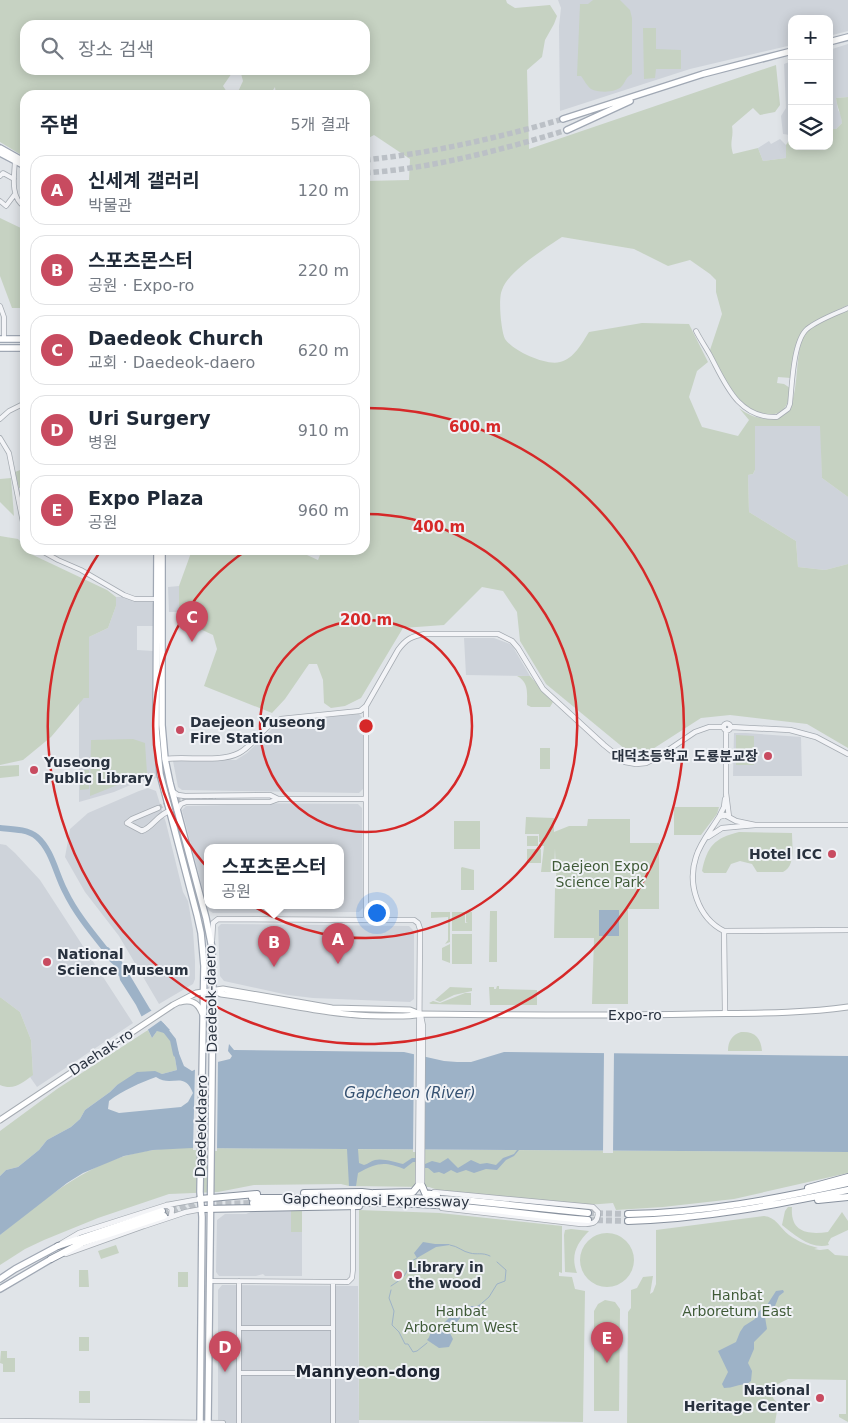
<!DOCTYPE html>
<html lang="ko">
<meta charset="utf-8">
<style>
:root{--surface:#fff;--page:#f2f2f3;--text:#1f2937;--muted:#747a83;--line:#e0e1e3;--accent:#c84b60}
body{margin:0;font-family:"DejaVu Sans","Noto Sans KR",sans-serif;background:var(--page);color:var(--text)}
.controls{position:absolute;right:15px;top:15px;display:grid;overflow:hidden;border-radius:10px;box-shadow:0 2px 12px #0003}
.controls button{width:45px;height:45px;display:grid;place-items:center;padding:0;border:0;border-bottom:1px solid var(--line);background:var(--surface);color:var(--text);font:25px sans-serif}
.you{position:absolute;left:376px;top:912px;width:18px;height:18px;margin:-12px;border:4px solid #fff;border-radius:50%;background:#1a73e8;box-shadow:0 0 0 8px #1a73e833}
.badge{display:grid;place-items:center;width:32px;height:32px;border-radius:50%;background:var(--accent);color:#fff;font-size:16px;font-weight:700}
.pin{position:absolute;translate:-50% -41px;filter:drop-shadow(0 1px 2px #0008)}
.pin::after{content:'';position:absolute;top:26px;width:18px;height:15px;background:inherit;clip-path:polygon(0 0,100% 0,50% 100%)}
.popup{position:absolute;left:204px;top:844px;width:140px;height:65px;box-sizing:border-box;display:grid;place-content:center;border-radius:10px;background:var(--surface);filter:drop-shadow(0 1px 4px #0005);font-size:16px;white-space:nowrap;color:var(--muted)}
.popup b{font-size:19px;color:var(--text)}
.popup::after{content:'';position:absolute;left:50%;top:100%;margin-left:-10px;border:10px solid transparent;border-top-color:var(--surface)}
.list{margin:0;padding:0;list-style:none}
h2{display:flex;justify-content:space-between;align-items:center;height:65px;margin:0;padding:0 20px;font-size:21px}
h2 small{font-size:16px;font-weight:400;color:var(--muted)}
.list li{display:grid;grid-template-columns:32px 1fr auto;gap:15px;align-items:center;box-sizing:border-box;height:70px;margin:0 10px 10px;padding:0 10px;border:1px solid var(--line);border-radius:15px}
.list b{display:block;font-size:19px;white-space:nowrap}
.list p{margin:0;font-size:16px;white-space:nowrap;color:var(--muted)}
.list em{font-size:16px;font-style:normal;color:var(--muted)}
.icon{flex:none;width:28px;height:28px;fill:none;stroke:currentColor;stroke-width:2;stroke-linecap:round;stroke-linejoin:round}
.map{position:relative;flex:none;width:848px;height:1423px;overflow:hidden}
.search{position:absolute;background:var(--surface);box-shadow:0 2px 12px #0003;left:20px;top:20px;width:350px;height:55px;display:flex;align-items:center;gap:12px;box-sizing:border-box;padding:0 18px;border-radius:15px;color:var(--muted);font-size:19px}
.panel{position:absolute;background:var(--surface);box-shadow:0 2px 12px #0003;left:20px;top:90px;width:350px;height:465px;border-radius:15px}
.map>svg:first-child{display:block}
.built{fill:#ced3da;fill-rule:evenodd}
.green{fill:#c6d2c2}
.water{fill:#9db2c7;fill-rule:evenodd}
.pier{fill:#e0e4e8}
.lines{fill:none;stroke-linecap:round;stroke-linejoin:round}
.stream{stroke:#9db2c7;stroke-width:1}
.river{stroke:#9db2c7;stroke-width:6}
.tertiary-tunnel{stroke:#bbc0c6;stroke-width:4.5;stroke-dasharray:4.5 2;stroke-linecap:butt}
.primary-tunnel{stroke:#bbc0c6;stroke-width:5.5;stroke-dasharray:5.5 3;stroke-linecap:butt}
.trunk-tunnel{stroke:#bbc0c6;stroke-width:6;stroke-dasharray:6 3;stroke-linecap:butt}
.minor-casing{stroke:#a5abb2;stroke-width:5.5}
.tertiary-casing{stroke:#a5abb2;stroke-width:6}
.secondary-casing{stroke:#a5abb2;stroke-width:7}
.primary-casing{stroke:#a0a8b4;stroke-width:8}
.trunk-casing{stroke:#88919e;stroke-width:8}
.minor{stroke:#f3f4f7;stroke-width:4}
.tertiary{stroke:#f3f4f7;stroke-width:4.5}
.secondary{stroke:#fff;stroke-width:5}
.primary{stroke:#fff;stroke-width:5.5}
.trunk{stroke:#fff;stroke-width:6}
.ring{fill:none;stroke:#d62828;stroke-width:2.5}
.poi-dot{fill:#c84b60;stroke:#f0f2f6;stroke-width:2}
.labels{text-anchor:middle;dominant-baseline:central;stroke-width:4;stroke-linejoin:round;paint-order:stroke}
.poi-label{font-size:14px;font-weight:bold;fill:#29323f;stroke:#f0f2f6;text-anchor:start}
.park-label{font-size:14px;fill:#3f5a37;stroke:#f0f2f6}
.street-label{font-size:14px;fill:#29323f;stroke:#f0f2f6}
.water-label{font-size:15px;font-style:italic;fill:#355171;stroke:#f0f2f6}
.quarter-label{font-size:16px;font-weight:bold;fill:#1c2330;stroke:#f0f2f6}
.centre{fill:#d62828;stroke:#f0f2f6;stroke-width:2.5}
.ring-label{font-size:15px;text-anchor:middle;font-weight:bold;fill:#d62828;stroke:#f0f2f6;stroke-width:4;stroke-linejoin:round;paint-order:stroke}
</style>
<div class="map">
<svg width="848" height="1423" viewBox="0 0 848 1423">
<rect width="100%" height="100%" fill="#e0e4e8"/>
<path class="built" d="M558,0H848V31L829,36V19H792V45L690,69L560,111L559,26L561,8Z
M848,44V97L836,98L838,110L841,115L842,123L836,129H829V50Z
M792,61V135H790L783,134L781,116L786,108L784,64Z
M780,139L786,145V158L763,161L758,148L769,141L771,144Z
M755,426H821L822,478L848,497V564L825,570L798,567L796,541L749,512L748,475L753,474L755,470Z
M179,586V612H169L168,587Z
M116,597H124L137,602H152L154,604L153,626H137V650L153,651L154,754L157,778L135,783L114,792L79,802V702L84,698H89V637L108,628L116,606Z
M464,638H494L510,644L513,647L530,676L466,675Z
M359,714L363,718V789L359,793L182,790L178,787L173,761L176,759L236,760L247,753L279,722Z
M734,733H746L801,737L802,776H733Z
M148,788L156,791L166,823L183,892L188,901L193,930L195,961V979L193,984L159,1004L119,936L85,892L65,857L70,829L88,813L139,791Z
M232,803L358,804L362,808L363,908L359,912L213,913L208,910L182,810L186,806L228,805ZM208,848H340V906H208Z
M0,844L6,845L15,853L40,880L133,1023L37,1087L30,1077L33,1074L31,1040L20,1012L0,997Z
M221,924L409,926L414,931V999L410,1002L313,998L288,995L224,981L220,976L218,927Z
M253,1211H302V1276H265L263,1274L256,1276H219L216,1272L217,1220L225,1214H246Z
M222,1285L358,1286L359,1423H218V1290Z"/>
<path class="green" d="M0,0H506L507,3L515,8L550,5L557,16L554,24L545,40L542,57L527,70L529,149L776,65L780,105L775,112L760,115L753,108L732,126C734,138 729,141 733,154L758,148L763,161L786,158V145L792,136V146H829V129H836L842,123C841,114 837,107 836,98L848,97V305C801,328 798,325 791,378L778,377L777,383L784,384L790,388C789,394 789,401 786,406C775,423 749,411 738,400C725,386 717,367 710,350L722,314L716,292V280L710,274L690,260L668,266L634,249L562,237C546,248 508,271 502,290C498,298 501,331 505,339C513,351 546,366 560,362C574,359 582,343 589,332L642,323L689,324L708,362L697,371L689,397L702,427L738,436L749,420L739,408C748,415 756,418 767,419C807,424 790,357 805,334C813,322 835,316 848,310V497L822,478L820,426H755V470L753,474L748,475L749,512L796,541L798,567L825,570L848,564V748L807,724L730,715L701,718L645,754H631L546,684L520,641L517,612L503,591L482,587L444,625L403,628L361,698L345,706L331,708L324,703L323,680L317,664H309L285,699L272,713L204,686L217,649L213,635L179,619V586L192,550H296L318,560L322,550H365V181L409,180L410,159L374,135L365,140V95H276L275,87L270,95L237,94L243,81L240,70H365V25H25V70H234L223,86L229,95H25V157L23,156L0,142Z
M593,0H620L630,10L632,18V74C626,77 626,81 622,86C616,93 599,93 591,89C587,86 584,80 581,76H577L580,4H588Z
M643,28H656V49L681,50V69H656L655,78L644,79Z
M0,218L25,230V308H12L0,276Z
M25,468V486L19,488L15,472Z
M11,478L14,516L0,502V479Z
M0,536L18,539L25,546V550H28L33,555L107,590L116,597V606L108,628L89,637V698H84L51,737L23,760L0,765Z
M517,676H530L553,702L550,707H531L527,705C527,693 529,682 517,676Z
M736,735L754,736V765H736Z
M133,739L145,743L147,773L132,777L130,780L90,796L91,740Z
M540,748H550V769H540Z
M19,765V776L0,778V766Z
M80,770H89V789L80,790Z
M674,807H719L717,814L701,835H674Z
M526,817L554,818V832L569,826H587L588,819H630V843H659V909H628V1004H592L594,938H554L555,889C558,883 555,857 555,848L554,872H541L544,846H541V842H539V834H525Z
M454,821H480V849H454Z
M739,832L792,833C792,845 796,866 783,872H757L752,864L740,861L731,864L726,873H704L702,871C707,847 714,838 739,832Z
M527,836H538V846H527Z
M527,849H541V863H527Z
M462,867L474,870V890H461V868Z
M490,911H497V962H489Z
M431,912H450V942L445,944L448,940V917L431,918Z
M452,912H465V923L468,922H466V912H472V931H452Z
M452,934H472V964H452Z
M450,944V963L442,960V948Z
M497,986H499V989L537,990V1005H490L489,987H494V989H496Z
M450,987L472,988V991L454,995L440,1002L435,1000Z
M465,993H471V1005L431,1004L429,1003L433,1001L440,1003Z
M0,997L20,1012L31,1040L33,1075C22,1083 14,1091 0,1085Z
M148,1030L152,1038L157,1031L167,1032L173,1046L177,1070L162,1074L157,1073L117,1085L110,1092L85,1110L80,1119L71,1127L47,1140L39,1150L18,1167L6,1170L0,1176V1131L57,1089Z
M741,1032C755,1031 761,1038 762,1051H728C728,1041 732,1035 741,1032Z
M192,1148L848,1152V1173L734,1199L663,1207L616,1210L613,1203L587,1205L441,1191L429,1187L349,1186L341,1184L254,1185L218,1192L169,1194L98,1218L44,1240L25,1249L0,1265V1235C46,1198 93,1157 153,1150C166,1148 179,1148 192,1148Z
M788,1207H792C790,1232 807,1235 828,1232L842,1212L848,1221V1230L831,1238L828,1243L829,1245C811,1250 795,1235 782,1225L785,1211Z
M359,1210L440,1213L562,1226V1273L559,1272V1276L572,1277L575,1289L585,1291L583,1422L359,1420Z
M291,1211H302V1232H291Z
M764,1216C776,1217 780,1228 789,1235C799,1242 807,1245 818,1248L814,1249L820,1250L828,1249L835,1255L848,1256V1422L839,1417V1414H846V1380L788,1379L774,1386L773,1398L780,1406L777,1411L775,1423H627L628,1312L631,1308V1290L637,1288L643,1277L653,1276L650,1294L653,1292L656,1284V1230Z
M571,1229L589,1231C577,1243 570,1255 577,1273L565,1272L564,1235L565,1230Z
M580 1260a27 27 0 1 1 54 0a27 27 0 1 1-54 0Z
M116,1245L119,1253L101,1259L98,1251Z
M79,1270H88L89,1287H79Z
M178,1272H188V1287H178Z
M605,1300L615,1302L620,1309L619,1411H594V1311L598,1304Z
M79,1337H89V1351H79Z
M1,1351H7V1358H15V1372H3V1364L0,1363Z
M79,1391H90V1403H79Z"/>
<path class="water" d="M599,910H619V936H599Z
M108,947L119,957L150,1009L170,1030L164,1033L157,1031L152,1038L136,1005L120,980L119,975L118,976L114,970L116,971V967L107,959L103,954L101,948Z
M229,1044L234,1050L404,1052L444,1061L457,1062H471L504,1052L848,1056V1152L519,1150L514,1156L506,1160L497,1170L486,1169L474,1173L466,1170L457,1173L451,1170L444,1174L439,1172L434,1173L428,1168H422L416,1162H413L404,1169C384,1161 377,1163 358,1173L356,1186H349L347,1149L192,1148L153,1150L124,1156L83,1173L67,1183L0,1235V1176L6,1170L18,1167L39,1150L47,1140L71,1127L80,1119L85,1110L110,1092L117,1085L137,1072L155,1071L162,1074L177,1070L173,1046H176L184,1066L192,1071L205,1065L230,1059L232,1056L228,1051ZM156,1077C172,1088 184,1070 193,1093L188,1102L181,1107L119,1113L108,1109L109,1101C123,1090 140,1083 156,1077ZM358,1149L516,1150H517L514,1154L503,1158L496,1165L487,1163L480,1164L471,1160L458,1168L448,1158L440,1163L432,1161L425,1164L416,1158H412L403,1164C396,1162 382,1158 375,1160C371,1161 368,1164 364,1165L359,1163Z
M423,1242L435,1244H449L450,1245L436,1247L417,1258L414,1253Z
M783,1290L784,1292L779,1296L775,1306L767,1313L765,1317L767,1329L754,1342V1349L748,1363L752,1371L751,1381L747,1384C739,1384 733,1388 724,1388L722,1384L728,1372L718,1351L736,1342L740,1332L744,1326L755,1319L759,1311L767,1305L776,1291Z
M482,1303L478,1309C470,1310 459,1317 456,1324L451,1327L450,1333L453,1339L449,1347L439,1348L427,1340C432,1335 429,1329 434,1325L444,1323L449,1318L463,1312L469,1306H477Z"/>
<path class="pier" d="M154,1009L163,1019L146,1031L139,1018Z
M604,1051H614L613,1153H603Z
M414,1052L426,1054L425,1056L424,1152H413Z
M218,1058L217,1151L193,1150L195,1067Z"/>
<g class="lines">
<path class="stream" d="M450,1245C458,1246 463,1252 470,1253C477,1255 482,1252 490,1256
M391,1286C403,1278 406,1277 410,1262L417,1258
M391,1290L389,1298L394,1311L392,1325L399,1332L405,1344H408L413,1352L417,1351L427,1343
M482,1303L489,1297L497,1284L505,1281L506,1270L497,1262"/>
<path class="river" d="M0,828C11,829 28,829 37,837C52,850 56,874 65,891C76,914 93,934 109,954
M162,1026L173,1040L176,1054"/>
<path class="tertiary-tunnel" d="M158,808C176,797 196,799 216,799"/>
<path class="primary-tunnel" d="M365,160C432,153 498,138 563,119
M365,173C434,168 501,150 567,130"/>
<path class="trunk-tunnel" d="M162,1211L199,1201
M588,1213L628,1214
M164,1216L209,1204L253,1203
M588,1220L628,1221"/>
<g class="minor-casing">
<path id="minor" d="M15,161C14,176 10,198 25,207
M0,176L3,173L14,179
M0,201L6,206L15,194
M0,306L4,317V339
M696,331C700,339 705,346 710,355C725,383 738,419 777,417L788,409L790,404C792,386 793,341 807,329C818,320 835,314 848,308
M0,419L9,411L25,403
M0,438L9,453L25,533
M40,550L58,560L81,570L124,595L135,599H157
M209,1281L348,1282L352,1278L353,1270V1206
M239,1281V1423
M333,1282V1423
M239,1328H333
M239,1373H333"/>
</g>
<g class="tertiary-casing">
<path id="tertiary" d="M366,706V920H414L418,923L420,929L418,1186
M723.5 727a3.5 3.5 0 1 1 7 0a3.5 3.5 0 1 1-7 0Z
M731,727L790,730L816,737L848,754
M726,730V793L729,817
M165,759C187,756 220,763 239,753C255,745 263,725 281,719L360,711L366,706L398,650C406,639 412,636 425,634H498L512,641L518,648L543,689L604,745L625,762L636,764L646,763L658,757L695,732L709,727H724
M172,791L178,795L185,796L270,795L278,799
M158,808L132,819L127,823L142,831C153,827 158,814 170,811
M177,810L181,804L186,802H270L278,799H366
M720,815L724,807L725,799
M755,825L736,821L725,815L719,817C711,830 700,843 696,857C687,884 698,918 724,931L848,930
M708,837L722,828L755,825H848
M724,931L725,1013
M212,941L213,923L218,919L366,920
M421,1016L423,1026L422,1186L423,1187
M434,1192L593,1207L598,1212C598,1224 592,1224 581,1224L442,1208
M167,1205L172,1209L171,1217
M62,1243L79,1233L167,1205L200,1199
M66,1254L144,1226L186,1212L202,1209
M0,1421L223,1423"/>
</g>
<g class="secondary-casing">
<path id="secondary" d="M213,991L221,994C275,1001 328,1016 382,1016C396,1016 408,1017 421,1014C512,1015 604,1016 696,1014C746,1013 798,1014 848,1007
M180,1002C192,999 198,1003 202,1013
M0,1120L173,1005L196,993L223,989L332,1008L410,1010L420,1014"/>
</g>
<g class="primary-casing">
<path id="primary" d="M829,42L848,37
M563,119L703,74L792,51
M567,130L630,101
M0,148L25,162
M0,153L25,166
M0,339H25
M0,348H25
M157,550L156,729L160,774L197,915L201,933L204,966L200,1192L202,1217L200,1423
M162,550V725L165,759L170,783L206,918L212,948L213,991L208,1423
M0,1279L15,1269L58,1246
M0,1289L51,1259"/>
</g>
<g class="trunk-casing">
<path id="trunk" d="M422,1186L425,1193L437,1195
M808,1188L848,1177
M304,1193L362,1192L379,1194
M375,1193L413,1192L418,1186
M252,1198H409L463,1200L588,1213
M200,1199L257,1194
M818,1200L848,1197
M253,1203C319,1202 385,1201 451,1206C497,1209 542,1217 588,1220
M202,1209L359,1206
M628,1214C703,1213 776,1199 848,1183
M628,1221C703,1219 775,1205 848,1190
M58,1246L162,1211
M51,1259L82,1243L164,1216"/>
</g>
<use href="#minor" class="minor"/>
<use href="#tertiary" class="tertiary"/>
<use href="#secondary" class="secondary"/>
<use href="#primary" class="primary"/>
<use href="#trunk" class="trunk"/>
</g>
<g class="ring">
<circle cx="366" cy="726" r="106"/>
<path d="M366 514A212 212 0 1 1 247 550"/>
<path d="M366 408A318 318 0 1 1 101 550"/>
</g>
<g class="poi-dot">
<circle cx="180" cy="730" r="5"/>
<circle cx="768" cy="756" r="5"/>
<circle cx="34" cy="770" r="5"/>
<circle cx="832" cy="854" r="5"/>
<circle cx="47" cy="962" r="5"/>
<circle cx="398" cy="1275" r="5"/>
<circle cx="820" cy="1398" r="5"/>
</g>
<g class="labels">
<g class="poi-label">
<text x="190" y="722">Daejeon Yuseong<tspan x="190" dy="16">Fire Station</tspan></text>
<text x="758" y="756" text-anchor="end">대덕초등학교 도룡분교장</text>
<text x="44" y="762">Yuseong<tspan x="44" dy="16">Public Library</tspan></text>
<text x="822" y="854" text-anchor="end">Hotel ICC</text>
<text x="57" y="954">National<tspan x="57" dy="16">Science Museum</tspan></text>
<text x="408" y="1267">Library in<tspan x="408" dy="16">the wood</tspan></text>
<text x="810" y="1390" text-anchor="end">National<tspan x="810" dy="16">Heritage Center</tspan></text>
</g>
<g class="park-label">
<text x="600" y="866">Daejeon Expo<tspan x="600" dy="16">Science Park</tspan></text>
<text x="737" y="1295">Hanbat<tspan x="737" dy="16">Arboretum East</tspan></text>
<text x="461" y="1311">Hanbat<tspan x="461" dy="16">Arboretum West</tspan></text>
</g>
<g class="street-label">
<text transform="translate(211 999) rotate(-91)">Daedeok-daero</text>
<text x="635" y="1015">Expo-ro</text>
<text transform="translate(101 1052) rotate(-33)">Daehak-ro</text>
<text transform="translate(201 1126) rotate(-89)">Daedeokdaero</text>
<text transform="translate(376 1200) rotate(1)">Gapcheondosi Expressway</text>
</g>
<g class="water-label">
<text x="410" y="1093">Gapcheon (River)</text>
</g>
<g class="quarter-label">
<text x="368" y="1371">Mannyeon-dong</text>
</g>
</g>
<circle cx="366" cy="726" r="8" class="centre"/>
<g class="ring-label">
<text x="475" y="432">600 m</text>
<text x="439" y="532">400 m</text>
<text x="366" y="625">200 m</text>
</g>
</svg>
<div class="controls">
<button>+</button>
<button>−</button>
<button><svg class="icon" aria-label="layers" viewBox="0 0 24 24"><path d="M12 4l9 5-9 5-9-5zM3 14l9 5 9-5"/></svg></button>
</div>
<div class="you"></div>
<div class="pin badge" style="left:338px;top:964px">A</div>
<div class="pin badge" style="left:274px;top:967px">B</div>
<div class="popup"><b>스포츠몬스터</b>공원</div>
<div class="pin badge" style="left:192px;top:642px">C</div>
<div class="pin badge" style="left:225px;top:1372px">D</div>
<div class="pin badge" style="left:607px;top:1363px">E</div>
<div class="search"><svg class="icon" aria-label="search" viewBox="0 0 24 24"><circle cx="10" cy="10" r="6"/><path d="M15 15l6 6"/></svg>장소 검색</div>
<section class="panel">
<h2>주변<small>5개 결과</small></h2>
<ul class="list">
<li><span class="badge">A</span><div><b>신세계 갤러리</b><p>박물관</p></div><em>120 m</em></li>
<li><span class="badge">B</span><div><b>스포츠몬스터</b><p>공원 · Expo-ro</p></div><em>220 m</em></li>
<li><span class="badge">C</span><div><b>Daedeok Church</b><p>교회 · Daedeok-daero</p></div><em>620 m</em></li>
<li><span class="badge">D</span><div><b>Uri Surgery</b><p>병원</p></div><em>910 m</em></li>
<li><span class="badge">E</span><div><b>Expo Plaza</b><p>공원</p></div><em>960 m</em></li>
</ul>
</section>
</div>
